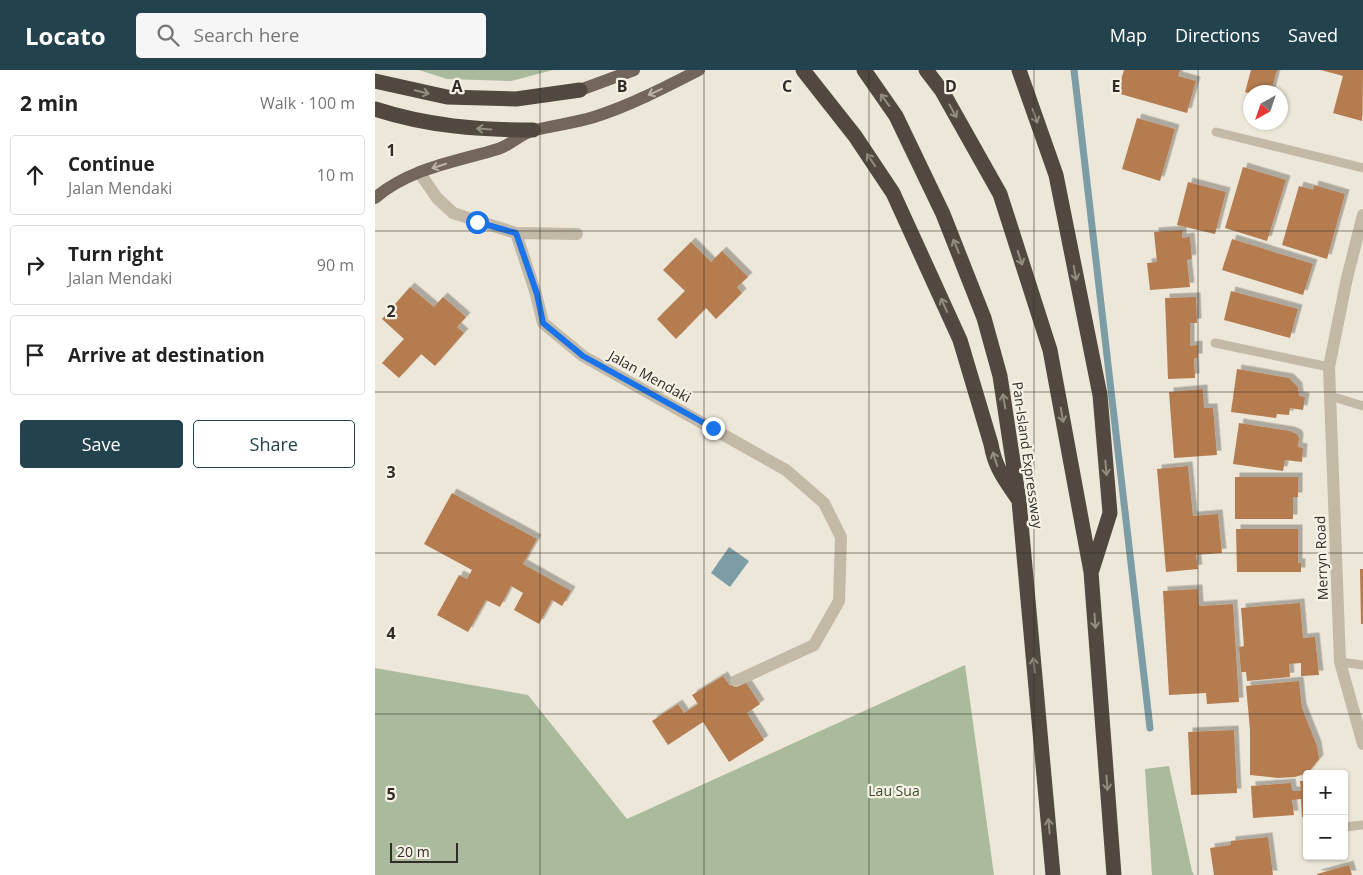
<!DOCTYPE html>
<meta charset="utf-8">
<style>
:root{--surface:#fff;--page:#f6f6f6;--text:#222;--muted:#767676;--line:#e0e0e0;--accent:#22424d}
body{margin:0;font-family:"Open Sans",sans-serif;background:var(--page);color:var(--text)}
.controls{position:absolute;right:15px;bottom:15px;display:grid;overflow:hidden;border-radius:5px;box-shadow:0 1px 4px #0004}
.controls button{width:45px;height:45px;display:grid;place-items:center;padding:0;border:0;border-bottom:1px solid var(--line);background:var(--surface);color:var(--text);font:25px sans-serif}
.compass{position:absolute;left:868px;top:15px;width:45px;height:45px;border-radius:50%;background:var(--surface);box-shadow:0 1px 4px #0004;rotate:220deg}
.scale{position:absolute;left:15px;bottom:12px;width:68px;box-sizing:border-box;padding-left:5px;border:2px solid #312c27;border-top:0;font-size:14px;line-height:18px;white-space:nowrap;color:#312c27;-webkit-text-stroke:4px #f6f1e5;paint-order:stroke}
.stop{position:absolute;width:15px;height:15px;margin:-11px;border:4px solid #1a73e8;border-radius:50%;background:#fff}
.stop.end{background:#1a73e8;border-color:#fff;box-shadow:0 1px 5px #0008}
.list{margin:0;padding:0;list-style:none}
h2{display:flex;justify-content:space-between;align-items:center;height:65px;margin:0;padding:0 20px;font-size:21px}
h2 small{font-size:16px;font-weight:400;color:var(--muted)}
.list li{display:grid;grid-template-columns:32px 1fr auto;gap:15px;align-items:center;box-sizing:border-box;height:80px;margin:0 10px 10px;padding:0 10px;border:1px solid var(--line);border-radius:5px}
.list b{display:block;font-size:19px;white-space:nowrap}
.list p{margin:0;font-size:16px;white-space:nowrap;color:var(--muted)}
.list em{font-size:16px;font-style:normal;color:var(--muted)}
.actions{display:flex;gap:10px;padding:15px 20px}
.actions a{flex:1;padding:11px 0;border:1px solid var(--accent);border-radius:5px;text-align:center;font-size:18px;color:var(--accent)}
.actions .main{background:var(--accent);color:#fff}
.icon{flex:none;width:28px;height:28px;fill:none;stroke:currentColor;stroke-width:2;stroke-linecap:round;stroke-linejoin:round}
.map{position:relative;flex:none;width:988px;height:805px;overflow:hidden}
header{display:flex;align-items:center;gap:30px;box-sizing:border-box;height:70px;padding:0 25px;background:var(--accent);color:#fff}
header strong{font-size:24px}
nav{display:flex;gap:28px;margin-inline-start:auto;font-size:18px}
.search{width:350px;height:45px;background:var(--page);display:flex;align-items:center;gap:12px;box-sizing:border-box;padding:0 18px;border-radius:5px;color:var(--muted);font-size:19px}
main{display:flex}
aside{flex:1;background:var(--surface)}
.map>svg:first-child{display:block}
.green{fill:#aaba9c}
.water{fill:#7c9da6}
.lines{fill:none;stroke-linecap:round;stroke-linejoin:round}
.stream{stroke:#7c9da6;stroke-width:7}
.building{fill:#b57b50;filter:url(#shadow)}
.service{stroke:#c3b9a7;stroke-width:9}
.minor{stroke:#c3b9a7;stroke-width:12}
.primary{stroke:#716659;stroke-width:12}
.motorway{stroke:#51483f;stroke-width:15}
.oneway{stroke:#938c81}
.oneway2{stroke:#bab2a6}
.route{stroke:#1a73e8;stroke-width:6}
.grid{fill:none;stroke:#312c27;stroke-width:1;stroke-opacity:0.55}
.labels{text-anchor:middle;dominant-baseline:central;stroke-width:4.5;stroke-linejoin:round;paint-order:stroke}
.street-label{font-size:14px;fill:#312c27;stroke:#f6f1e5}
.park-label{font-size:14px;fill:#3b4c2e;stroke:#f6f1e5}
.grid-label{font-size:16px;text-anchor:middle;font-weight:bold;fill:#312c27;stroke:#f6f1e5;stroke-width:4.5;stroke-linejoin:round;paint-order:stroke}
</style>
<header>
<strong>Locato</strong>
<div class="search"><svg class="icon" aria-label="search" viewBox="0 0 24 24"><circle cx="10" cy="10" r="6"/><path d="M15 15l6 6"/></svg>Search here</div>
<nav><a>Map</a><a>Directions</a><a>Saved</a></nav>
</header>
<main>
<aside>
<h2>2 min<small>Walk · 100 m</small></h2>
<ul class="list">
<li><svg class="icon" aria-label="ahead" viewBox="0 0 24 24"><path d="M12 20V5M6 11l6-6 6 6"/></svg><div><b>Continue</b><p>Jalan Mendaki</p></div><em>10 m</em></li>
<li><svg class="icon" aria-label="right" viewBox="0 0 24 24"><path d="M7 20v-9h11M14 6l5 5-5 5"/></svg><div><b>Turn right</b><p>Jalan Mendaki</p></div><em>90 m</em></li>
<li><svg class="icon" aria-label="arrive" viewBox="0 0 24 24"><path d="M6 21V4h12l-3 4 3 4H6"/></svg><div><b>Arrive at destination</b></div></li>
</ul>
<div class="actions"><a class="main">Save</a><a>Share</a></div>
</aside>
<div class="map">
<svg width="988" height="805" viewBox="0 0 988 805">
<defs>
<filter id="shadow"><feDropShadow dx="4.5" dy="-4.5" stdDeviation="0" flood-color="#0004"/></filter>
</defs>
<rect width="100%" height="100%" fill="#ede7d9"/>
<path class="green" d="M44,0H178L136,11L72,9Z
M590,595L619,805H0V598L153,625L252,749Z
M794,696L817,801L819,805H777L770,699Z"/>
<path class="water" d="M354,477L374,491L355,517L336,503Z"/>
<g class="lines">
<path class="stream" d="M699,0L775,658"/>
</g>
<path class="building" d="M749,0H805L803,6L821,11L812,43L742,23Z
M876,0H902L896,22H876V24L870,22Z
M946,0H988L987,51L958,43L968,6Z
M762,48L800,59L785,111L747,99Z
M868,97L911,110L892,171L850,158Z
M813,112L851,122L840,164L802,155Z
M939,115L970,124L952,189L907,175L924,116L938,120Z
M807,160V168L815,167L817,189L812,190L815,217L775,220L772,193L782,192L779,162Z
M857,169L938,194L928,225L847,200Z
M316,172L336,192L347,181L373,207L362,217L367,223L341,249L331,238L301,269L282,249L310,221L288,200Z
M35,217L59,237L68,227L91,247L82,257L89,263L60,296L46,284L24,308L7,293L29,269L7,249Z
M856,221L923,239L915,268L849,250Z
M821,227L822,253H815V276L823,275V288H819L820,308L793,309L790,228Z
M862,299L914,308L923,317L924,326L930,327L928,340L915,338L914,345L902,344L901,348L856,342Z
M828,319L829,338H838L842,385L799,388L794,322Z
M864,353L915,361L922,364L924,368L923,377L928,378L927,392L910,390L908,401L858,394Z
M813,396L818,446L843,444L847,483L821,485L823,499L791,502L782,399Z
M860,407H923V427H918V449H860Z
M77,423L162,469L148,494L196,521L187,536L177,530L164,554L139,540L148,523L136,516L125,537L111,530L93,562L62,545L84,505L92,509L97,500L49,474Z
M861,459H923V493H926V502H862Z
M985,499H988V554H986Z
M823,519L824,536L858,534L864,632L832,634L831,623L794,625L788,521Z
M925,533L928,568L940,567L944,605L926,606V593L914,594L915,607L872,611L871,602H866L864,577L869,576L866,538Z
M348,606L355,616L368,608L385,634L372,643L389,670L354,692L328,652L293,675L277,651L303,634L309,643L323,634L317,625Z
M924,611L927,638L942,676L944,689L933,703L920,707L903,708L875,705V660L871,616Z
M859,660L862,723L816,725L813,662Z
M925,711H932V747H927L926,729L917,730L919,745L878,748L876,716L916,713L917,721H926Z
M893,767L898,805H839L835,778L856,775V771Z
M974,795L977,805H942V804Z"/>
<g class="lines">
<path class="service" d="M841,62L988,98
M840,273L954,297
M955,326L988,336
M965,592L988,595
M969,757L988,755"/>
<path class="minor" d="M44,102L62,128L78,143L141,163L202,164
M988,145L972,208L954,297L965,592L988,674
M141,163L161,224L168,253L208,286L411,400L449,433L466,467L464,531L439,575L361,611"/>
<path class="primary" d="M205,20L259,0
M0,128C35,98 80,92 123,79C136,75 146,63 160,60C180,55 200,53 219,47C254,36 291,17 324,0"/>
<path class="motorway" d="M428,0L480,66L518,123L585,270L616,374C620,398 630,410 643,429
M489,0L521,46L568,144L609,248L625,306L644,431L678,805
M551,0L567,21L625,124L675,280L716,502L739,805
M644,0L681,105L725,325L735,443L717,500
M0,11L72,27L141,29L205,20
M0,39C52,56 104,60 158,60"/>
</g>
<defs><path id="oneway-shaft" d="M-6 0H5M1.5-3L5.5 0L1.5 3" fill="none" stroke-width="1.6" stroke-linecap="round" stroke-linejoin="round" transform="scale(1.25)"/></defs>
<g class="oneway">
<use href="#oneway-shaft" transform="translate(47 22) rotate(13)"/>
<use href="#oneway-shaft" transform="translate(510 30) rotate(-126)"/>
<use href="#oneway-shaft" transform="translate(578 41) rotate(61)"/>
<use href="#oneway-shaft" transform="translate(660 46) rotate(71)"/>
<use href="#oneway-shaft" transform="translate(109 59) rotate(-176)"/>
<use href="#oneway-shaft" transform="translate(496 90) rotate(-124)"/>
<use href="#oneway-shaft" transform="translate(581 176) rotate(-112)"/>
<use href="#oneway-shaft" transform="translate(645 188) rotate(72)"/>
<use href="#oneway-shaft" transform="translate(700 203) rotate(79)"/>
<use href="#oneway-shaft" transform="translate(569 235) rotate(-114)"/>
<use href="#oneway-shaft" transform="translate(629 331) rotate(-100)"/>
<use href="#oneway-shaft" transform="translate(687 345) rotate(80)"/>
<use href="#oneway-shaft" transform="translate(620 389) rotate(-108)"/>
<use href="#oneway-shaft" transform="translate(731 398) rotate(85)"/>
<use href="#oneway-shaft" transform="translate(720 551) rotate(86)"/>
<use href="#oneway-shaft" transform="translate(659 595) rotate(-95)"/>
<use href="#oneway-shaft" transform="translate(732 713) rotate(86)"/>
<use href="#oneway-shaft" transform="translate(674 756) rotate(-95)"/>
</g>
<g class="oneway2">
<use href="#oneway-shaft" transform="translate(280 22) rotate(156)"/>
<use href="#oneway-shaft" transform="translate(64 96) rotate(162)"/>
</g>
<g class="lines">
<path class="route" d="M102,152L141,163L162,224L168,253L208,286L338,358"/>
</g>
<path class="grid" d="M165,0V805M329,0V805M494,0V805M659,0V805M823,0V805M0,161H988M0,322H988M0,483H988M0,644H988"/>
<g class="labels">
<g class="street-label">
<text transform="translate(275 306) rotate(29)">Jalan Mendaki</text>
<text transform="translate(653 385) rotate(82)">Pan-Island Expressway</text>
<text transform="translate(946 488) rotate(-92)">Merryn Road</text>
</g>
<g class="park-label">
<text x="519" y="720">Lau Sua</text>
</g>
</g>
<g class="grid-label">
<text x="82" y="22">A</text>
<text x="247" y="22">B</text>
<text x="412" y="22">C</text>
<text x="576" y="22">D</text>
<text x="741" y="22">E</text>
<text x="16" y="86">1</text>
<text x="16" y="247">2</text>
<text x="16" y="408">3</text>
<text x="16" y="569">4</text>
<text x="16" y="730">5</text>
</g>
</svg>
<div class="controls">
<button>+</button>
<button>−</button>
</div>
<svg class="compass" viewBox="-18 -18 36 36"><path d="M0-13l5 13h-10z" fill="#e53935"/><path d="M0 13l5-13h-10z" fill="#767676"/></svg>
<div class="scale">20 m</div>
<div class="stop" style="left:102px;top:152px"></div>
<div class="stop end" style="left:338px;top:358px"></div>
</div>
</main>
